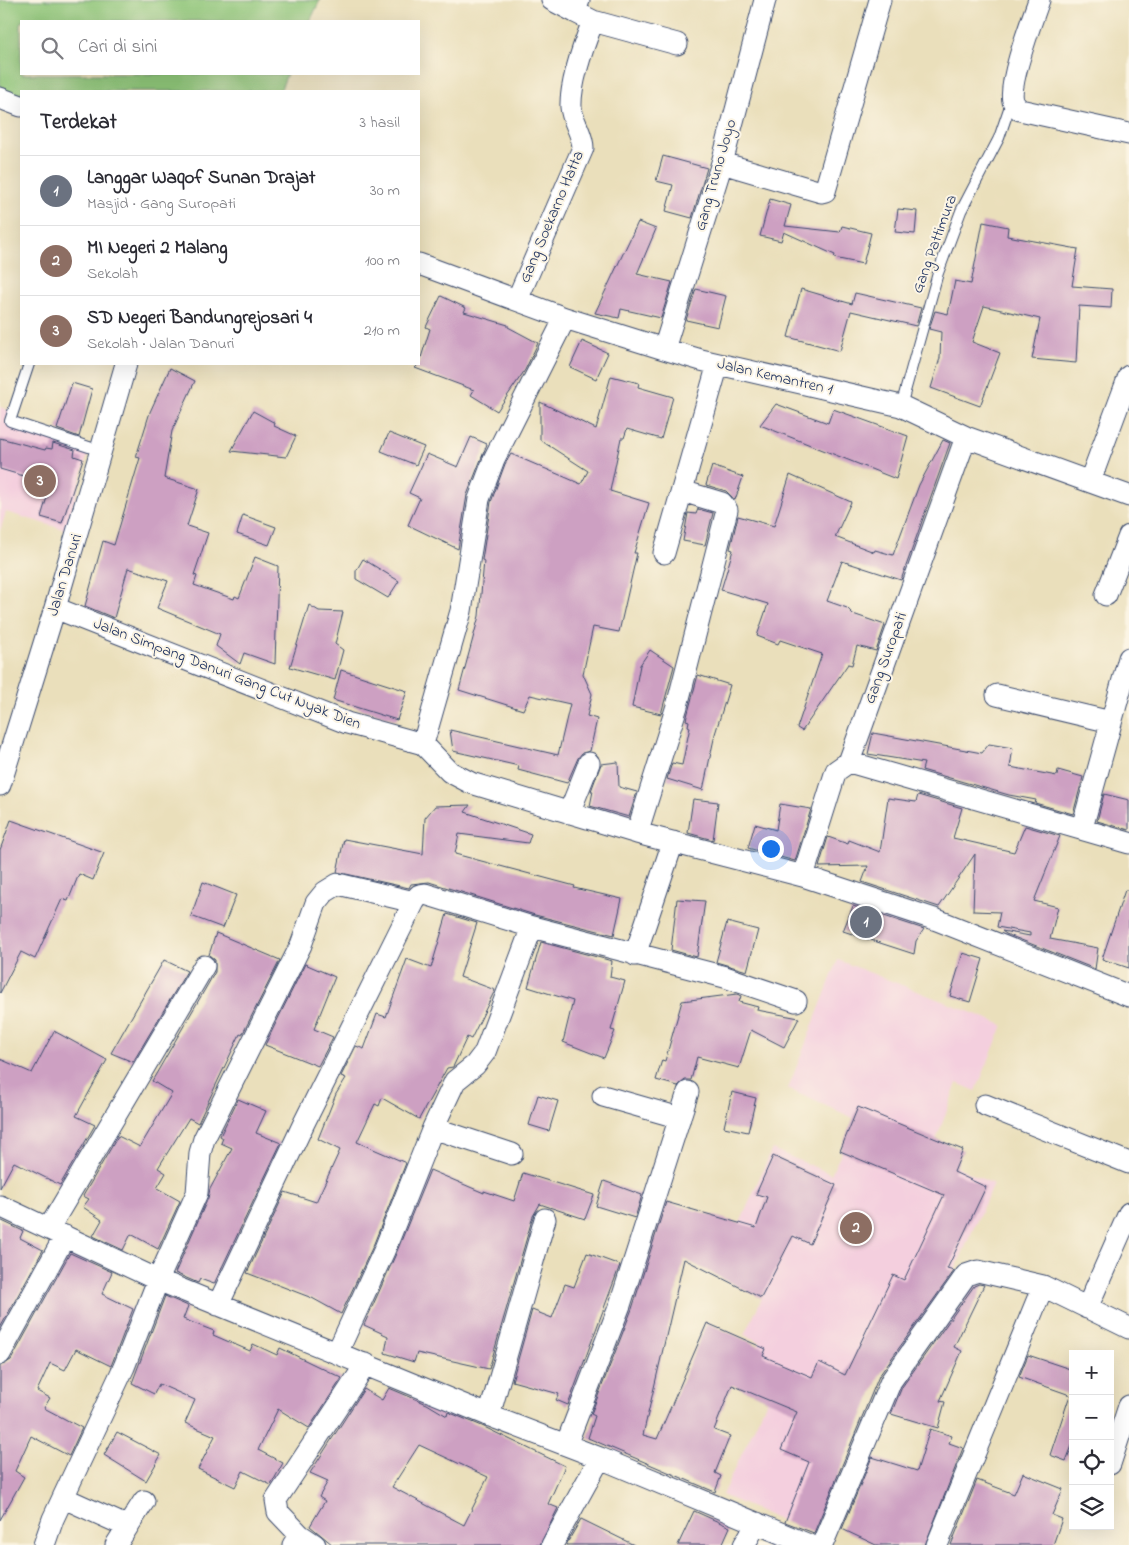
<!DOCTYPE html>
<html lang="id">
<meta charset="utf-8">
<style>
:root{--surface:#fff;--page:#f2f2f3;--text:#2b2b33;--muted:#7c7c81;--line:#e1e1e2;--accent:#b45309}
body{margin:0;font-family:"Indie Flower",sans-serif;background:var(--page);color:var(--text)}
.controls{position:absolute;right:15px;bottom:15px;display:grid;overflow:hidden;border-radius:0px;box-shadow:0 5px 20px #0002}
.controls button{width:45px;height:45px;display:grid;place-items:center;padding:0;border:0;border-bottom:1px solid var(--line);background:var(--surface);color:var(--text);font:25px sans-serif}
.you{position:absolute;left:770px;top:848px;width:18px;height:18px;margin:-12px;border:4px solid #fff;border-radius:50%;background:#1a73e8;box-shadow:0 0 0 8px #1a73e833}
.badge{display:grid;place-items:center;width:32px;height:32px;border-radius:50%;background:var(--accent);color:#fff;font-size:16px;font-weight:700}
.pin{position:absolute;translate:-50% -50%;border:2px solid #fff;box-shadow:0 1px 5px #0006}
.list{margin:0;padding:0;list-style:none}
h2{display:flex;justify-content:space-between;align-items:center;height:65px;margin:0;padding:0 20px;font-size:21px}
h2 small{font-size:16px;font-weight:400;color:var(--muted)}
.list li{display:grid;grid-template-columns:32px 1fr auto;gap:15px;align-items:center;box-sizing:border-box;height:70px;padding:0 20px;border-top:1px solid var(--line)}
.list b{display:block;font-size:19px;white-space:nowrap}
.list p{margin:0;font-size:16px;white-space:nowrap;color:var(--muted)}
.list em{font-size:16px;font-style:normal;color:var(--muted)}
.icon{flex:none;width:28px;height:28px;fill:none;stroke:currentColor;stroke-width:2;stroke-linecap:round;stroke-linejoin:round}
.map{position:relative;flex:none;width:1129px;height:1545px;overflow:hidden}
.search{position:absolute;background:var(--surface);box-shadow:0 5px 20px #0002;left:20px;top:20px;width:400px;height:55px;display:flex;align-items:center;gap:12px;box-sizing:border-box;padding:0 18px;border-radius:0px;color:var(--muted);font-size:19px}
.panel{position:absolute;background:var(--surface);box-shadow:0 5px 20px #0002;left:20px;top:90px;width:400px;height:275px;border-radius:0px}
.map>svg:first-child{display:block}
.built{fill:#f4cfde}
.green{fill:#8ec578;stroke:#547a6b}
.building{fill:#cda0c2;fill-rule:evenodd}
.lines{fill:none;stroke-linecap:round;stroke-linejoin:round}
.service-casing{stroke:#3a496c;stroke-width:12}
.minor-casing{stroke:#3a496c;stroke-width:23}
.service{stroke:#fff;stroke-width:10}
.minor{stroke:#fff;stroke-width:21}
.labels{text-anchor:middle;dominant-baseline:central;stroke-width:4;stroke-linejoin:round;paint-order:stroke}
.street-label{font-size:16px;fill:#1b2f5e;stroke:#fcf5e5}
</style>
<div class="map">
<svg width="1129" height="1545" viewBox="0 0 1129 1545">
<rect width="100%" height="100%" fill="#fcf5e5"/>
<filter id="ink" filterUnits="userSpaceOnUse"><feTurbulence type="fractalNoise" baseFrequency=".02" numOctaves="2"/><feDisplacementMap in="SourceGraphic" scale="10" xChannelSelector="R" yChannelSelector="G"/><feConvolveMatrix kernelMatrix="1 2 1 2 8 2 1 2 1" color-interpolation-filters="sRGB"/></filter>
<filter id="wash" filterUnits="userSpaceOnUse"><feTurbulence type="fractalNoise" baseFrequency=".0096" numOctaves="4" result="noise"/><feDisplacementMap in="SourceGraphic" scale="20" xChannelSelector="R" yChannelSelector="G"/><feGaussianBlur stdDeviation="1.12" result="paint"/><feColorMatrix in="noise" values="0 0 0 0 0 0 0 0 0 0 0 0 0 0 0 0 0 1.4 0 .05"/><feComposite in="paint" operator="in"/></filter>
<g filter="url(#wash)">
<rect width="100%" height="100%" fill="#eadfbb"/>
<path class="built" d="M0,407L10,411L5,423L89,450L66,530L6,512L0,531Z
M838,960L1003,1025L976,1091L957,1083L931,1154L993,1184L941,1302L901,1357L867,1340L847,1376L785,1522L722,1495L775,1384L747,1370L760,1342L745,1335L764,1293L719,1272L772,1149L831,1174L858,1120L788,1089Z"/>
<path class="green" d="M0,0H320L310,21H21V74H287L280,91H21V99L0,91Z"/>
<g id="blocks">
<path class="building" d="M663,156L707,168L692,218L666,211L673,185L656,181Z
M770,199L791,205L785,226L840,232L842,226L871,233L863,264L834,258L835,255L784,232L781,241L760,236Z
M898,209L917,211L915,234L895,232Z
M638,222L656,229L637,274L672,282L661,318L621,309L619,318L595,313Z
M983,222L1008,227L1007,236L1078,249L1072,286L1112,289L1111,308L1079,306L1076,363L1032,359L1040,319L984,306L972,342L1000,353L980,406L931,388L940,358L941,332L929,329L935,311L948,314L955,281L971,284Z
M696,289L726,296L718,327L686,320Z
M801,289L852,304L855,293L921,308L916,326L851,311L840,351L788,337Z
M441,296L466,308L464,312L508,325V327L538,343L525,370L497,411L471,395L474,390L415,368L419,364L430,329L426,327Z
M582,341L608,353L596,379L570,367Z
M170,368L195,381L172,431L164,478L199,489L187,526L208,533L194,575L197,576L194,585L234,599L235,596L239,598L255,557L278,566L275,664L244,653L240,664L216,646L220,634L157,608L168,581L128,568L114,618L85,606L103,541L114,545L140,458L136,457L150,412Z
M611,376L639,383L638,387L673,397L661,439L627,429L624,438H621L610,491L649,503L634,553H637L619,632L593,627L583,674L592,694L587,716L597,719L590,751L582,753L578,758L567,783L518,770L519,766L453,751L450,730L558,755L570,704L530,695L523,710L459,690L479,616L484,561L482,560L491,502L505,464L511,454L581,484L588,471L540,440V402L596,429Z
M72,383L92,389L79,437L57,429Z
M776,404L828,423L833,409L908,436L896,479L760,425Z
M253,411L275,423L274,426L296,436L286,457L231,451Z
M389,433L424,447L416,465L381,451Z
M471,437L487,444L467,495L458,549L408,525L420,498L409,493L427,454L458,467Z
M0,438L45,450L46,448L52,449L53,443L75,450L74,456L83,459L62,523L41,517L51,484L0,469Z
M943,440L950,443L901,580L842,561L827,601L847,608L853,614L885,625L876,651L857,646L852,665L848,664L802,731L797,728L822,654L780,640L778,644L757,636L768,604L721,590L733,550L730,549L738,516L774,526L790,475L851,502L835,537L874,552L875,550L893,555L919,485Z
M712,466L743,477L735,500L726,491L706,485Z
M698,509L713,513L705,545L683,541L688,513L696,514Z
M243,515L276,527L269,545L237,534Z
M363,559L399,581L388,598L356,579V571Z
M309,605L319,611L343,612L335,644L343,650L335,680L290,667Z
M650,650L674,666L661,714L632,707L640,665Z
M341,670L407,691L397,720L333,700Z
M698,675L730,685L715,734L703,790L667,779L672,763L682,765L690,727L688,726L689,721L686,720Z
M873,733L982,753L989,744L1013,748L1010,767L1057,776L1058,770L1083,777L1073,814L1035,803L1036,800L1009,795L922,770L924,763L868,754Z
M618,762L619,787L637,792L629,817L590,806L593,791H591L601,764Z
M1104,794L1129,800V830L1097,821Z
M918,795L962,808L953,838L1014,852L1025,826L1060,836L1034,901L1058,907L1050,939L1098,948L1095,969L1006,934L1002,931L1030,936V933L997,927L1000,912L973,911L975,854L939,907L862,882L868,866L819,867L828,837L848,844L849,840L880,852L888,798L916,802Z
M693,799L718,802L713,840L688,833Z
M780,804L811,809L795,861L748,848L755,824L776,830Z
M470,805L465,812L531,834L528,843L459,834L455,854L575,886L574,888L622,899L614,935L535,915L429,882L411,884L409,888L337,872L344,839L423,854L425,818L435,806Z
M11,820L104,853L93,880L79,874L68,901L62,899L35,959L21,952L0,993V850Z
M203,882L236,895L223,928L191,916Z
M1125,890H1129V968L1102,959Z
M677,899L705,901L697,957L671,950Z
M853,906L924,929L916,941L914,954L843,931Z
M447,914L477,923L460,977L495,990L471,1039L467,1037L453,1067L447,1068L419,1119L382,1098L379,1106L375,1104L357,1142L406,1163L373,1246L341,1314L312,1298L247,1273L285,1192L316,1202L340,1150L318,1139L336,1094L346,1078L341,1076L356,1046L364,1049L377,1014L386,1017L407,959L431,968Z
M727,922L758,930L747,971L716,962Z
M216,933L280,960L242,1035L240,1034L198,1123L189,1118L158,1168L166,1173L157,1188L180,1201L158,1249L131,1234L123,1250L93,1236L102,1220L83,1207L89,1199L83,1196L118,1136L140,1147L172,1093L152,1081L215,972V960L209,955Z
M541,942L612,961L610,977L625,981L611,1030L615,1031L604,1058L563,1042L573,1001L528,987Z
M963,953L983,959L970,1002L950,996Z
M164,960L187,971L133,1062L111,1053Z
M305,964L335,977L314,1029L333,1037L318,1066L265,1045Z
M737,994L741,996L739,1002L758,1007L757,1010L799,1018L784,1047L751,1030L739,1068L697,1057L691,1080H685L678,1086L656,1080L662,1060L665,1061L682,1001Z
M54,1031L107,1060L76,1116L95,1125L60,1185L14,1162L0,1188V1059L32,1073Z
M732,1092L756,1098L748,1132L724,1127Z
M538,1095L558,1101L549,1131L529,1125Z
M238,1099L266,1111L256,1133L281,1143L214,1284L200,1279L198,1283L175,1273L208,1198L210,1189L232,1148L221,1143L223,1138L220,1136Z
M858,1107L963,1150L954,1172L986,1187L947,1269L954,1271L879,1376L814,1533L785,1522L809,1462L781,1450L797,1412L732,1385L714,1430L730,1436L715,1473L721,1476L715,1492L588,1438L595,1416L591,1414L632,1309L666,1202L756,1228L767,1197L756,1194L773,1156L836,1185L810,1244L793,1236L761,1298L684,1259L643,1435L657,1439L707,1323L766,1349L763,1356L812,1377L819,1362L845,1375L893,1275L904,1280L944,1195L840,1151Z
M430,1170L484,1193V1191L514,1201L523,1173L594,1195L585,1219L540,1204L533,1216L489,1369L417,1353L414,1362L385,1353L388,1336L364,1325L395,1256Z
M604,1181L642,1195L635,1218L596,1206Z
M0,1220L23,1231L20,1238L43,1250L0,1328Z
M70,1253L112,1272L102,1294L133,1309L111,1366L76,1349L65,1370L50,1363L37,1391L50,1398L44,1408L82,1428L69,1456L31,1436L15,1471L24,1477L0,1520V1366L11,1360Z
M587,1253L620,1265L568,1405L556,1400L559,1394L512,1381L532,1310L552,1318L565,1284L574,1287Z
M979,1284L984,1285L954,1347L962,1351L940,1401L945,1402L938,1428L891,1414L902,1387L974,1286Z
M165,1296L188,1306L183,1319L214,1331L213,1335L250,1351L253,1344L277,1355L280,1348L342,1378L309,1428L278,1409L258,1450L283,1463L271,1485L243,1471L235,1487L198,1469L215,1436L185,1423L195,1400L159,1384L154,1394L132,1383Z
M1028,1355L1073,1370V1443L1066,1461L1050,1455L1070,1395L1019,1377Z
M389,1388L427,1404L447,1416L448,1412L482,1426L565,1466L548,1504L558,1508L540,1545H333L310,1526L325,1501L319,1497L328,1481L310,1473L364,1389L382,1400ZM419,1445L488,1477L464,1525L392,1487Z
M930,1429L952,1436L949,1443L963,1448L925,1545H876L842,1529L872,1457L917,1471Z
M117,1432L161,1455L146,1481L104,1455Z
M1023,1473L1063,1489L1052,1515L1062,1519L1053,1545H951L977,1480L1014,1494Z
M694,1511L730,1527L722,1545H678Z
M581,1519L634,1545H566Z"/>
</g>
</g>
<g filter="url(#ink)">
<use href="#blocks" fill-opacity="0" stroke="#3a496c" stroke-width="1"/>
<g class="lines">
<g class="service-casing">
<path id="service" d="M29,364L10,421L101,451
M901,406L938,273L961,211L999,138L1012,100"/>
</g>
<g class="minor-casing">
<path id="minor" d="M552,0L575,12
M1039,0C1032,20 1008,83 1013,101C1015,106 1017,107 1020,110L1129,134
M593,21L677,44
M0,98L21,106
M722,163L821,192L825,191L880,0
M419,264L565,318L664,349L701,360L901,406L966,437L1129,496
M517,300L583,148C583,134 572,121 571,107C570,83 584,44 593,21L575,12L579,0
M664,349L722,163L765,0
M1090,481L1129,376
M664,553L718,364
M1106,595L1129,536
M55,608L347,723L423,744L450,772L471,783L637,833L803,876L937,920L1129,996
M997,695L1111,722
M423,744L461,611L479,499L494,459L565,318
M849,762L1129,843
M0,785L55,608L126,364
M569,813L589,763
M1082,828L1129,658
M637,833L677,706L727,510L722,503L682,491
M803,876L836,771L849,762L966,437
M635,955L673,842
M603,1096L680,1118
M985,1105L1129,1163
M433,1128L512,1154
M0,1206L158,1280L498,1419L600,1458L809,1545
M49,1228L204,966
M218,1305L304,1123L414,902L419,895L425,894L532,927L725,977L796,1001
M1087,1308L1129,1213
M337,1353L384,1251L433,1128L455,1081L475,1065L485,1052L532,927
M0,1354L65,1236
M489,1416L545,1219
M566,1445L620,1305L688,1092
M1110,1464L1129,1406
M64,1498L126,1526
M300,1535L315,1545
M44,1545L53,1519L124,1367L158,1280L197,1193L200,1153L204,1139L301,945L316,903L325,892L338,884L414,902
M116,1545L144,1501
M293,1545L300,1535L278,1512L276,1500L366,1364
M552,1545L600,1458
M744,1545L757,1523
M822,1545L891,1381L966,1275L978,1271L1043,1286
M937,1545L1043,1286L1129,1328"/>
</g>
<use href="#service" class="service"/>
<use href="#minor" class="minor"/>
</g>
</g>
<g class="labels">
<g class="street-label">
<text transform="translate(716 175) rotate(-74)">Gang Truno Joyo</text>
<text transform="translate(552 217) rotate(-67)">Gang Soekarno Hatta</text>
<text transform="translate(935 244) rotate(-70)">Gang Pattimura</text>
<text transform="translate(775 377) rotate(13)">Jalan Kemantren 1</text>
<text transform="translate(65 575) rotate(-73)">Jalan Danuri</text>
<text transform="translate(886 658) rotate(-70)">Gang Suropati</text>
<text transform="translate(227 674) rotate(21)">Jalan Simpang Danuri Gang Cut Nyak Dien</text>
</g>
</g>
</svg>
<div class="controls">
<button>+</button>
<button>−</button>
<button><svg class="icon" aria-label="locate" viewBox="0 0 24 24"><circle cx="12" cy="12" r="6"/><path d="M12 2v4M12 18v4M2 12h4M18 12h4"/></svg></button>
<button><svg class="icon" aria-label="layers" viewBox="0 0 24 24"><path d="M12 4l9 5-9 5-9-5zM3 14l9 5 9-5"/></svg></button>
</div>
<div class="you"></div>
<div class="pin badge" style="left:866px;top:922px;background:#6b7280">1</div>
<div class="pin badge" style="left:856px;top:1228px;background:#8d6e63">2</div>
<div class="pin badge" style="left:40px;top:481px;background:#8d6e63">3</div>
<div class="search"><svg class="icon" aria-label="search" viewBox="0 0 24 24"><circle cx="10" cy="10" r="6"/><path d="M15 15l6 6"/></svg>Cari di sini</div>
<section class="panel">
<h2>Terdekat<small>3 hasil</small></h2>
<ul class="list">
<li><span class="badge" style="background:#6b7280">1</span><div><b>Langgar Waqof Sunan Drajat</b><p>Masjid · Gang Suropati</p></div><em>30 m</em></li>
<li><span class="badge" style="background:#8d6e63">2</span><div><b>MI Negeri 2 Malang</b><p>Sekolah</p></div><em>100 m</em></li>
<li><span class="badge" style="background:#8d6e63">3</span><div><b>SD Negeri Bandungrejosari 4</b><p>Sekolah · Jalan Danuri</p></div><em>210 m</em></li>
</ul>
</section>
</div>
